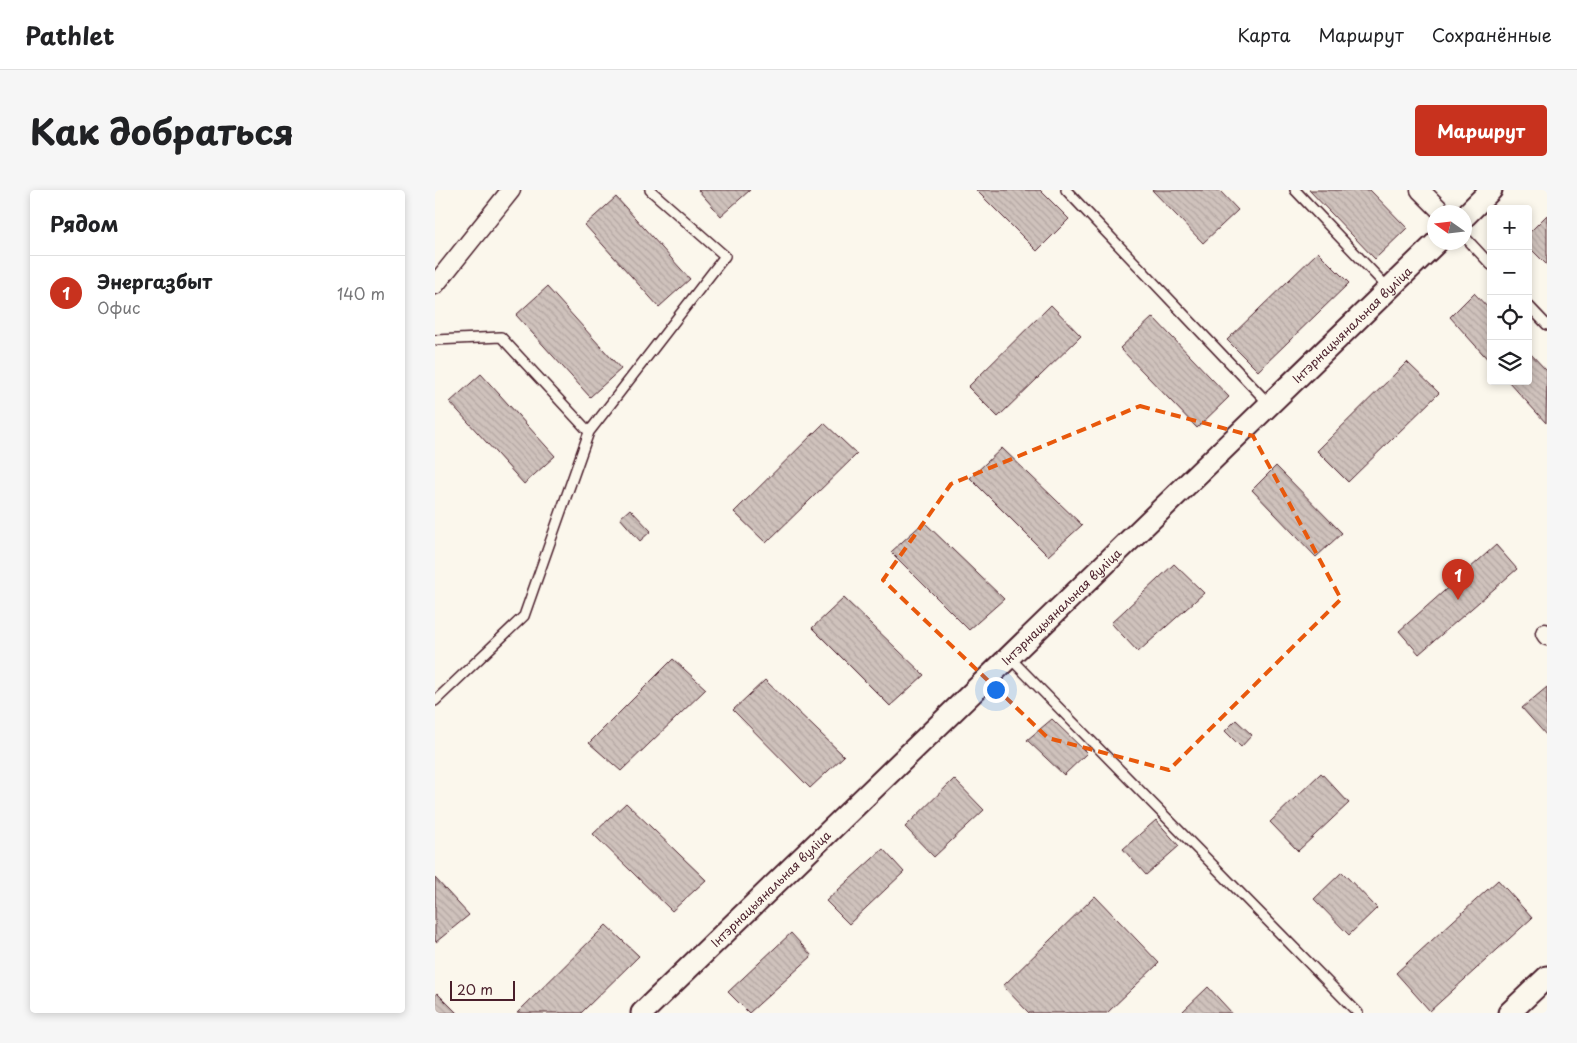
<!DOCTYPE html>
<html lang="ru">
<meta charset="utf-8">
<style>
:root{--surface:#fff;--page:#f6f6f6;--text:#202124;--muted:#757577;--line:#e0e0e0;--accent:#c8321e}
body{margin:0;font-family:"Playpen Sans",sans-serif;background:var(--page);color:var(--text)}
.controls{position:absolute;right:15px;top:15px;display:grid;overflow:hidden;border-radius:5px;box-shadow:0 2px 8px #0003}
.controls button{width:45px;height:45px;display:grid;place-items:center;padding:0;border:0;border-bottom:1px solid var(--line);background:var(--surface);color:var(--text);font:25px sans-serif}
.compass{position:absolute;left:992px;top:15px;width:45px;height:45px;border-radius:50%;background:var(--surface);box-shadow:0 2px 8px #0003;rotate:284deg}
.scale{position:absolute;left:15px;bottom:12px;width:65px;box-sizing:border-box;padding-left:5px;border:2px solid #4a1f2b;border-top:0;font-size:14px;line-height:18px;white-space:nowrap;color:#4a1f2b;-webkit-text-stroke:4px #fbf7ec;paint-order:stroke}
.you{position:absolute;left:560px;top:499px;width:18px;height:18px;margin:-12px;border:4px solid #fff;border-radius:50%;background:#1a73e8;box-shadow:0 0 0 8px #1a73e833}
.badge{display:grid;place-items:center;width:32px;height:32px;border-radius:50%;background:var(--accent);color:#fff;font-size:16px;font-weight:700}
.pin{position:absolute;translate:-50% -41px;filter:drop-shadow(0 1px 2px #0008)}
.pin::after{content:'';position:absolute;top:26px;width:18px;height:15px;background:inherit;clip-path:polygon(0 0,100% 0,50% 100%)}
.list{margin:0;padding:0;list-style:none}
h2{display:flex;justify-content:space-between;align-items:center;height:65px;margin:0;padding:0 20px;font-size:21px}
h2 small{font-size:16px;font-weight:400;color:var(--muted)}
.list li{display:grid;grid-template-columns:32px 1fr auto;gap:15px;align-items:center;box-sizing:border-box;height:75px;padding:0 20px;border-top:1px solid var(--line)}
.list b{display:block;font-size:19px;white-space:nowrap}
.list p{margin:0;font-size:16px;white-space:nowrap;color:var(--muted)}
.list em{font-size:16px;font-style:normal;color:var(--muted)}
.icon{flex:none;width:28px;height:28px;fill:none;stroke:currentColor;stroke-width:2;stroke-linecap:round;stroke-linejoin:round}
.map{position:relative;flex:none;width:1112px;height:823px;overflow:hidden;border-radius:5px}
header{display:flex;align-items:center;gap:30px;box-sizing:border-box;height:70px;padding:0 25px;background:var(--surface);border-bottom:1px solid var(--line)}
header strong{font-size:24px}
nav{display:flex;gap:28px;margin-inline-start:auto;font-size:18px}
.intro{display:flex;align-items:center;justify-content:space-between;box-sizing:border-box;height:120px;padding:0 30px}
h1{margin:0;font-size:35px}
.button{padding:12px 22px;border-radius:5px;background:var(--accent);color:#fff;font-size:18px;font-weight:700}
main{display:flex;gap:30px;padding:0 30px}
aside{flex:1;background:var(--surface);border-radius:5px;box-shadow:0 2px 8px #0003}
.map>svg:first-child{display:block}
.building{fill:url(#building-back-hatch);stroke:#4a1f2b}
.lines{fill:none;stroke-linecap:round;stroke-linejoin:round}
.service-casing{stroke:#4a1f2b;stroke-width:12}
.minor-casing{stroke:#4a1f2b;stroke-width:21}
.tertiary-casing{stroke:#4a1f2b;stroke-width:25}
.service{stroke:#fbf7ec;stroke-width:9}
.minor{stroke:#fbf7ec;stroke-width:18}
.tertiary{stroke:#fbf7ec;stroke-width:21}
.marked{fill:none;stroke:#e8590c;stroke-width:4;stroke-dasharray:10 6;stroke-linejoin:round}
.labels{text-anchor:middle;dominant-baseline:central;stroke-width:4.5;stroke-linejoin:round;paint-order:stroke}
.street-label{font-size:12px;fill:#4a1f2b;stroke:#fbf7ec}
</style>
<header>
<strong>Pathlet</strong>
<nav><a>Карта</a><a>Маршрут</a><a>Сохранённые</a></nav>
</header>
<div class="intro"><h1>Как добраться</h1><a class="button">Маршрут</a></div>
<main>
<aside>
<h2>Рядом<small></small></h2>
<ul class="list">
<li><span class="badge">1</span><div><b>Энергазбыт</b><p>Офис</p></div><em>140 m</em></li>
</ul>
</aside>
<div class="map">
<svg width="1112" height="823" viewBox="0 0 1112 823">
<defs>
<pattern id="building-back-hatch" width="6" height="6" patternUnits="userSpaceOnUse" patternTransform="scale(1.25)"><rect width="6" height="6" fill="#cfc2bc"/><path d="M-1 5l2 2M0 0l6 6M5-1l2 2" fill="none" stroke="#b3a6a2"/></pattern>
</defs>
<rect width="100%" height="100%" fill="#fbf7ec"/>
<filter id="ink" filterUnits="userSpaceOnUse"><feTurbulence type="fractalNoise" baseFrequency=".02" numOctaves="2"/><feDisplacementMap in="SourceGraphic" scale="10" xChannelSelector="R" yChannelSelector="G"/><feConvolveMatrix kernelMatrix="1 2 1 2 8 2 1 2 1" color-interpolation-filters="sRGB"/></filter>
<g filter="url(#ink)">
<path class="building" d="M263,0H315L286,26Z
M541,0H605L634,29L602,61Z
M717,0H784L803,20L768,53Z
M874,0H935L972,38L940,69Z
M181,7L255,89L224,117L150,35Z
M1112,25V75L1093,56V44Z
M883,62L914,93L823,181L792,150Z
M112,97L186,179L155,207L81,125Z
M1039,103L1056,121V173L1015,127Z
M616,115L646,146L563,227L533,197Z
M718,127L794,207L762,238L685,158Z
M1093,161L1112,181L1111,233L1073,191H1093Z
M972,172L1004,203L913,292L882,261Z
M46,184L120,266L89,294L15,212Z
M389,233L422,264L331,353L299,322Z
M567,258L647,335L613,366L535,288Z
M841,276L907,343L881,367L817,300Z
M195,319L216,341L205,351L185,328Z
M489,332L569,409L534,440L456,362Z
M1061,355L1082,379L984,464L964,441Z
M739,374L769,403L703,462L676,433Z
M409,408L489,485L455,516L377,438Z
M238,469L271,499L186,581L154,553Z
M330,490L409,566L375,598L298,520Z
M1112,497V546L1087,518Z
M617,529L652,563L629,585L592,550Z
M801,530L817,545L806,557L790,541Z
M886,583L914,613L863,661L835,632Z
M519,589L549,620L499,667L470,637Z
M191,613L271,690L237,721L158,644Z
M721,630L744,656L711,685L688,659Z
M448,659L469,682L414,734L391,711Z
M907,682L942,718L914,745L879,709Z
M0,688L34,725L1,752L0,750Z
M1063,690L1097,728L995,821L961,783Z
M660,706L724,773L672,823H594L568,796Z
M171,735L204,766L146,823H82Z
M356,743L377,766L314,823L293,802Z
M773,797L797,823H750L748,821Z
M2,803L22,823H0V805Z"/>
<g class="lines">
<g class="service-casing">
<path id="service" d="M631,0L834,214
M860,0L955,100
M1030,47L1056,75
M1093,115L1112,135
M0,150L66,147L154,242
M573,466L923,823
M0,511L89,426L154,242L290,66L215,0"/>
</g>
<g class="minor-casing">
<path id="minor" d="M985,0L1007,22
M0,95L76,0
M1110,443L1112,446"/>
</g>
<g class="tertiary-casing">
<g id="tertiary">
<path d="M1030,26L1056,0"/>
<path id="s1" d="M207,823L1002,52"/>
<path d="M1074,823L1112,787"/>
</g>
</g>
<use href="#service" class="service"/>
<use href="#minor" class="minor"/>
<use href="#tertiary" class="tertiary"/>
</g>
</g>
<path class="marked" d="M705,216L818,246L906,409L734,580L613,548L448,390L516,294Z"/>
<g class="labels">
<g class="street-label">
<text stroke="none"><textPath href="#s1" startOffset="989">Інтэрнацыянальная вуліца</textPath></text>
<text stroke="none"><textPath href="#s1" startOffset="584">Інтэрнацыянальная вуліца</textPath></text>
<text stroke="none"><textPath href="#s1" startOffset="179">Інтэрнацыянальная вуліца</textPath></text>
</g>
</g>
</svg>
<div class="controls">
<button>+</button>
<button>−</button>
<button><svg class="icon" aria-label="locate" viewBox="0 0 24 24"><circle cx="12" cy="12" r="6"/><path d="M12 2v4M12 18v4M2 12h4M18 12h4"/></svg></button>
<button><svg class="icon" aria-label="layers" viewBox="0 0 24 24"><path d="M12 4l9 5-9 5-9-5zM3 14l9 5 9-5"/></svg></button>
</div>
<svg class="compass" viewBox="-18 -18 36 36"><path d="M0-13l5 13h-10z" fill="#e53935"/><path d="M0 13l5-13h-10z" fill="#757577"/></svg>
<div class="scale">20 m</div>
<div class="you"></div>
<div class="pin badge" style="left:1023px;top:410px">1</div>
</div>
</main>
